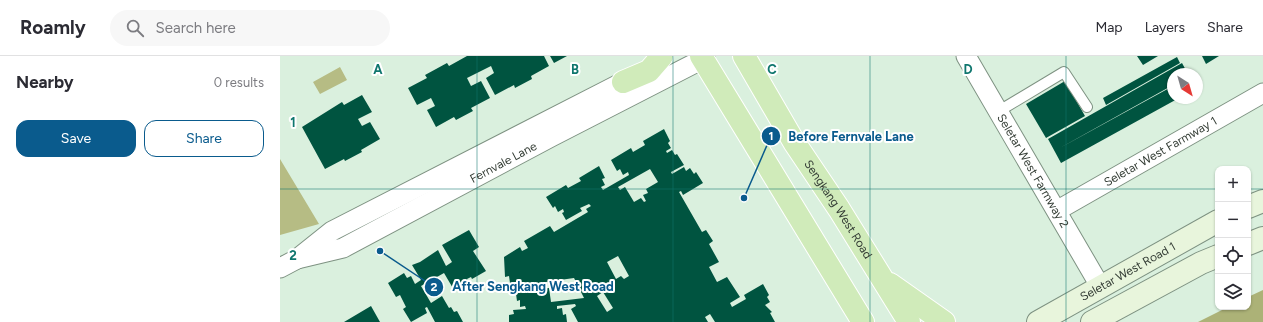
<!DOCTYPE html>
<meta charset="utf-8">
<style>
:root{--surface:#fff;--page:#f7f7f7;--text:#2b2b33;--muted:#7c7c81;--line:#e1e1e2;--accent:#0a5b8d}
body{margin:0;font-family:Figtree,sans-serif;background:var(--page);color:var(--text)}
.controls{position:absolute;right:12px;bottom:12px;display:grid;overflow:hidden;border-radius:8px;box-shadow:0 1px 3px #0004}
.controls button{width:36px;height:36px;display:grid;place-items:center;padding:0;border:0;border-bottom:1px solid var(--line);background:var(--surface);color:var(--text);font:20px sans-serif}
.compass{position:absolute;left:887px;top:12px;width:36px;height:36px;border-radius:50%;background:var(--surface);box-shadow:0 1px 3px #0004;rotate:143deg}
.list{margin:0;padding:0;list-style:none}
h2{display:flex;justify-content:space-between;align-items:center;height:52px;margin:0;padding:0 16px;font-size:17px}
h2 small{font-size:13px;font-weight:400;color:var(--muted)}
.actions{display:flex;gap:8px;padding:12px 16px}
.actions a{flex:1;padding:9px 0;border:1px solid var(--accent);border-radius:12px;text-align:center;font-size:14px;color:var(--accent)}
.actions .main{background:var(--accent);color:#fff}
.icon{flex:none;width:22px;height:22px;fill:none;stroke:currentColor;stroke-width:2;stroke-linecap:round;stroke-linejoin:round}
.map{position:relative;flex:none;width:983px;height:266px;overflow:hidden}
header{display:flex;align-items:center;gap:24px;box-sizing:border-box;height:56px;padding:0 20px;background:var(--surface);border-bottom:1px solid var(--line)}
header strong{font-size:19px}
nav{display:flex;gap:22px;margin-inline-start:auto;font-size:14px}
.search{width:280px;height:36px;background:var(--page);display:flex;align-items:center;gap:10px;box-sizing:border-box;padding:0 14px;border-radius:22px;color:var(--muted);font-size:15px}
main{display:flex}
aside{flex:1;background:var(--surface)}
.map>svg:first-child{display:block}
.green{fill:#b6bc84}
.forest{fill:#acb277}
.building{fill:#005440;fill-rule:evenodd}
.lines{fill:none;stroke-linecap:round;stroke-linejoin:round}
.lane-casing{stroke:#7e9282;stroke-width:12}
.street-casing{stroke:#7e9282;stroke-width:21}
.secondary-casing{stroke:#7e9282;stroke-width:24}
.primary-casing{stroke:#fff;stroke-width:24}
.lane{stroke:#fff;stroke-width:10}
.street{stroke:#fff;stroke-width:19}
.secondary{stroke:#e8f5dc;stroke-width:22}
.primary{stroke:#d0ebba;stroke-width:22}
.grid{fill:none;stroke:#0f766e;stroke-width:1;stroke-opacity:0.55}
.labels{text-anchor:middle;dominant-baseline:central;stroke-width:4;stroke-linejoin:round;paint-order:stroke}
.street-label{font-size:12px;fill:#353e36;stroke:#fff}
.grid-label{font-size:13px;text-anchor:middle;font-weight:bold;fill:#0f766e;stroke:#fff;stroke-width:4;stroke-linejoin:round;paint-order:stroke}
.leader{fill:none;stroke:#0a5b8d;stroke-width:1.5}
.callout-dot{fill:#0a5b8d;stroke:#fff;stroke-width:1.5}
.mark-label{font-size:12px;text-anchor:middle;font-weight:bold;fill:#fff}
.callout-label{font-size:13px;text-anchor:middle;font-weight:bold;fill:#0a5b8d;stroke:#fff;stroke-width:4;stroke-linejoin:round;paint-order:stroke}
</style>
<header>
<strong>Roamly</strong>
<div class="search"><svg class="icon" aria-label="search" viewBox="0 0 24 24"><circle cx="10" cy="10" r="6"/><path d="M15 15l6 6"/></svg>Search here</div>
<nav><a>Map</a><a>Layers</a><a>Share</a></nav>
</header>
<main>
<aside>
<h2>Nearby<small>0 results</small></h2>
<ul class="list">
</ul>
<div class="actions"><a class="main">Save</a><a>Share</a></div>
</aside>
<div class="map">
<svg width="983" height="266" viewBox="0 0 983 266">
<rect width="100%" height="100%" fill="#daf0de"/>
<path class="green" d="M60,11L67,24L40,38L33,26Z
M0,103L39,168L0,179Z"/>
<path class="forest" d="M983,234V266H918L948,251H968V241Z"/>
<path class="building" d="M187,0H264L269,10L251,20L252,23L235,32L234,29L215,39L206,22L214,17L211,10L187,22L191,30L201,25L210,42L191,52L193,55L176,64L174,61L156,71L147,54L155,50L151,42L137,49L128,32L147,22L145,19L167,7L169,10Z
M270,0H287L274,7Z
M857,0H878L863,9Z
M922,0H939L926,8Z
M897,1L900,7L826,49L823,42Z
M902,7L908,18H893V29L778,93L893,30V42H899L781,107L768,83Z
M785,25L805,60L766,82L746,48Z
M82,39L92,56L78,63L82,70L90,66L100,83L81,94L82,96L65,105L64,103L45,113L22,71L62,46L64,49Z
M384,73L390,85L388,87L391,92L386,95L387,97L392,94L395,99L397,98L404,109L391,116L392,118L404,111L406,115L410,112L414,118L416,116L423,127L403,139L401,135L399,136L422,176L426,174L433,185L429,188L439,206L429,211L437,226L447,221L460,241L450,247L452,251L466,243L464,239L483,228L489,239L487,241L490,246L485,249L492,256L490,257L495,266H435L430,258L425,261L428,266H298L291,253L296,250L295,248L277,250V253L282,252L283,259L286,258L287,266H229V259L234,258L233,254L246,253L245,250L240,251V244L237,245L235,231L248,230H235V226L230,227L229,220L225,221L224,201L240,191L242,195L248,192L244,185L270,170L274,176L308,156L306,153L311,150L309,148L300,152L302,155L286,164L282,157L284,156L283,153L278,156L275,150L273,152L266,141L286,129L288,132L301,125L299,122L319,110L325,122L322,123L325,129L321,131L323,134L349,119L348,116L343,119L340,113L337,115L331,104L351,92L353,96L365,89L363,85ZM370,113L378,126L366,133L368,137L363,139L366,145L364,146L361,142L354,146L345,131L340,134L338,131ZM338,200L349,220L344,223L341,220L336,223L327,206ZM294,222L304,242L271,246L269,232L261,233V230L266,229V226ZM323,236L333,252L327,256L317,240Z
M189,174L199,191L193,195L206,215L192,223L191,221L187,223L188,225L174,234L164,217L141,230L151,247L162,240L169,252L171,251L174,256L177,255L183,266H155L147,251L145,252L147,257L131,266L123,253L126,251L120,239L116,241L108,227L124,217L127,222L131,220L135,228L141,224L132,209L140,206L158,194L166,210L172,206L162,189Z
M91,250L100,266H64Z"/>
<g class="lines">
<g class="lane-casing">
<path id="lane" d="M719,55L784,16L807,51"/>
</g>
<g class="street-casing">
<g id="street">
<path id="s1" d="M686,0L820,230"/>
<path id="s2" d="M778,154L983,37"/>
<path id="s3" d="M17,203L63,192L271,81L423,3L425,0"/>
<path d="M0,212L17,203L52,175L343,26"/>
</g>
</g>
<g class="secondary-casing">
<g id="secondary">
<path d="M968,151L983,145"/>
<path d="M968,188L983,182"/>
<path id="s4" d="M758,266L938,165"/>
<path d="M812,266L921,207L938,200"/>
</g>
</g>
<g class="primary-casing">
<g id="primary">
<path d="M421,0L583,266"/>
<path id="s5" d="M464,0L514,86L559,153L629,266"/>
<path d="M343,26L369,15L382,0"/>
<path d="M610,228L664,266"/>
</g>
</g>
<use href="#lane" class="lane"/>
<use href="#street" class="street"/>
<use href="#secondary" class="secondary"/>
<use href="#primary" class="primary"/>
</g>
<path class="grid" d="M197,0V266M393,0V266M590,0V266M786,0V266M0,133H938M968,133H983"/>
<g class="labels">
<g class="street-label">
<text stroke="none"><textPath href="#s2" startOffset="118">Seletar West Farmway 1</textPath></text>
<text stroke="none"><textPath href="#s3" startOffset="229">Fernvale Lane</textPath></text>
<text stroke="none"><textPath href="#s1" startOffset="133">Seletar West Farmway 2</textPath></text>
<text stroke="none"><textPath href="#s5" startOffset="180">Sengkang West Road</textPath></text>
<text stroke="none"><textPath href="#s4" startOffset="103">Seletar West Road 1</textPath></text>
</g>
</g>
<g class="grid-label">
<text x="98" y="18">A</text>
<text x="295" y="18">B</text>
<text x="492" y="18">C</text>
<text x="688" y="18">D</text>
<text x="13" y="71">1</text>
<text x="13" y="204">2</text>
</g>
<path class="leader" d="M464 142L491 80M100 195L154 231"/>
<g class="callout-dot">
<circle cx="464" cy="142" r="4"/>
<circle cx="100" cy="195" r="4"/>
<circle cx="491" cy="80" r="10"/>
<circle cx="154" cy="231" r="10"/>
</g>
<g class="mark-label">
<text x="491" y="84">1</text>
<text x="154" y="235">2</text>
</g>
<g class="callout-label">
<text x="571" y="85">Before Fernvale Lane</text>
<text x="253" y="235">After Sengkang West Road</text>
</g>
</svg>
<div class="controls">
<button>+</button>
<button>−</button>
<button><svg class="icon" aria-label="locate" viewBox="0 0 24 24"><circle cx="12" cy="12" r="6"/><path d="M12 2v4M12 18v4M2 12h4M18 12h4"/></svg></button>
<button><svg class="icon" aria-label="layers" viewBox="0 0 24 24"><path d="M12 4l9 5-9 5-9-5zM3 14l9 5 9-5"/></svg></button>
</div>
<svg class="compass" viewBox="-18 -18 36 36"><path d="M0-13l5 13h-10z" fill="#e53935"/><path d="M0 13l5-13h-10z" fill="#7c7c81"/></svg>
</div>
</main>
